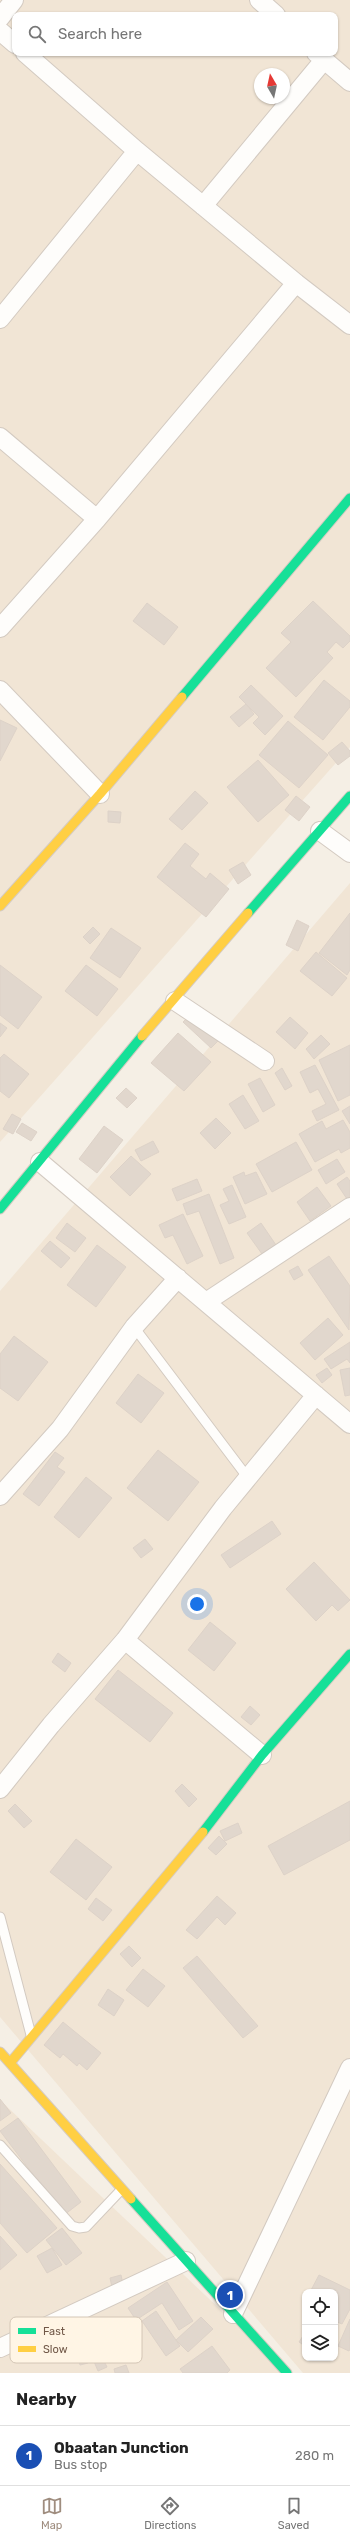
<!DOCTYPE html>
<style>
:root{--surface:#fff;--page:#f2f2f2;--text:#222;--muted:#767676;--line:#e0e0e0;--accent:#9f8d7f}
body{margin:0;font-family:Rubik,sans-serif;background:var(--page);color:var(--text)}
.controls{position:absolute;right:12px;bottom:12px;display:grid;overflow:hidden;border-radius:8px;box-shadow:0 1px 3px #0004}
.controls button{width:36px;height:36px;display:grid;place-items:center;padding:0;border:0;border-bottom:1px solid var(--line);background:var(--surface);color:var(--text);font:20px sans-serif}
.compass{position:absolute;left:254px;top:68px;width:36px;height:36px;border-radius:50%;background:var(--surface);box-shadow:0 1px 3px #0004;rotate:351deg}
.you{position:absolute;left:197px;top:1604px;width:14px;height:14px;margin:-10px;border:3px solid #fff;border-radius:50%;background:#1a73e8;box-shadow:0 0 0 6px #1a73e833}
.badge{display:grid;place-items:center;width:26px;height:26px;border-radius:50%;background:var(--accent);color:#fff;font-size:13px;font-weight:700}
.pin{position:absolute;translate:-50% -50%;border:2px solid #fff;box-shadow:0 1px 4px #0006}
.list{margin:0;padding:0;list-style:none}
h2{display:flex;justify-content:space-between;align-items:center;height:52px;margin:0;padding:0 16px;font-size:17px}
h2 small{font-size:13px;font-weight:400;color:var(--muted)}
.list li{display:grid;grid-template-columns:26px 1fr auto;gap:12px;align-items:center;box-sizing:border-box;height:60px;padding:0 16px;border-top:1px solid var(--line)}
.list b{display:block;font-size:15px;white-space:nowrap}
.list p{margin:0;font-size:13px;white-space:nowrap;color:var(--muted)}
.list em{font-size:13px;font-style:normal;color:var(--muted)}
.icon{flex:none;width:22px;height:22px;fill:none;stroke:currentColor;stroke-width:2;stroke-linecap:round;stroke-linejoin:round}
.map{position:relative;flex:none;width:350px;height:2373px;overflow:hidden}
.search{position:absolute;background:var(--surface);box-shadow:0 1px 3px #0004;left:12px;right:12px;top:12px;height:44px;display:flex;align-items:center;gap:10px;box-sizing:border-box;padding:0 14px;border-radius:8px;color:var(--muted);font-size:15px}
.sheet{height:112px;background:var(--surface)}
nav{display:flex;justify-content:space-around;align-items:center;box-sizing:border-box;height:56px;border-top:1px solid var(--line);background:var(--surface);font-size:11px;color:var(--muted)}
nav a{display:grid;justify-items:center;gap:2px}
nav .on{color:var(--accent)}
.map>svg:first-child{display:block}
.residential{fill:#f1e5d5;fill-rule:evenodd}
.building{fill:#e1d7cd;stroke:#ddd2c8}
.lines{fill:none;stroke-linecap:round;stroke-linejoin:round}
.lane-casing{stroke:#d3cac1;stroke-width:11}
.street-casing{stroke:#d3cac1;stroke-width:20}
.fast-casing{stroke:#d5cbc2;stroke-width:11}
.slow-casing{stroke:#d5cbc2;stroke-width:11}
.lane{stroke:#fefdfb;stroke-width:9}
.street{stroke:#fefdfb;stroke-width:18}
.fast{stroke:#16e098;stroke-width:9}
.slow{stroke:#ffcf43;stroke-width:9}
.key{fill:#fff5e5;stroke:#d4c6b6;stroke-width:1}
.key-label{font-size:11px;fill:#715848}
</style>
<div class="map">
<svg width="350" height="2373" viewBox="0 0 350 2373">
<rect width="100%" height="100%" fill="#f5efe5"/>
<path class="residential" d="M0,0H350V747L0,1142ZM15,15H335V53H15ZM260,74H284V98H260Z
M350,883V2373H303L0,2017V1291ZM305,2292H335V2358H305Z
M0,2100L287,2373H0Z"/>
<path class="building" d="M313,601L350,636V641L343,648L336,642L327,652L333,658L296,697L266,668L291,642L281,633Z
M147,603L178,627L164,645L133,621Z
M324,680L350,701V707L323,740L294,717Z
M251,685L283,716L265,735L253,723L259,717L239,697Z
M246,704L254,714L239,727L230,717Z
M0,720L17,728L0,761Z
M288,721L328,755L299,788L259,755Z
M342,742L350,751V756L338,765L328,753Z
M258,760L289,795L258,822L227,787Z
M195,791L208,803L182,830L169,819Z
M296,796L310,807L299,821L285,810Z
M108,811L121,812L120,823L108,822Z
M185,843L199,854L190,866L206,879L210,873L229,889L206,917L157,877Z
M243,862L251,875L238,884L229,870Z
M350,913V970L347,975L319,953Z
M297,920L309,926L298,951L286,945Z
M93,927L100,934L90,944L83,937Z
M111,928L141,948L120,978L90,958Z
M316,952L347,978L332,996L300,971Z
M0,965L42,997L18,1029L0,1015Z
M86,965L118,989L97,1016L65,991Z
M190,1015L218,1041L211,1048L183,1022Z
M290,1017L308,1033L295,1049L276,1032Z
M0,1023L7,1028L0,1037Z
M178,1033L211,1062L184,1091L151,1063Z
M321,1035L330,1044L314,1059L306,1049Z
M350,1045V1095L338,1101L319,1060Z
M4,1054L29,1074L9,1098L0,1091V1058Z
M315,1065L339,1110L317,1121L312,1111L326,1104L318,1089L310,1093L300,1072Z
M282,1068L292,1086L285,1090L275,1073Z
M260,1078L275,1105L263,1112L248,1084Z
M126,1088L137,1098L127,1108L116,1098Z
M243,1095L259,1121L245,1129L229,1104Z
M350,1106V1124L342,1111Z
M12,1114L21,1119L13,1134L3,1129Z
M216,1118L231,1133L215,1149L200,1133Z
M343,1120L350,1132V1148L341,1153L339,1149L315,1162L299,1134L322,1121L326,1129Z
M22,1123L37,1132L31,1141L16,1132Z
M104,1126L123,1140L97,1173L79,1159Z
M153,1141L159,1152L141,1161L135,1150Z
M296,1142L312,1170L272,1192L256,1164Z
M131,1156L151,1174L130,1196L110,1177Z
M337,1159L345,1172L326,1184L318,1170Z
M244,1172L245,1176L256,1172L267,1194L245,1204L233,1177Z
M347,1177L350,1181V1197L347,1199L337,1184Z
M197,1179L202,1191L177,1201L172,1189Z
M232,1185L246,1217L229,1224L220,1205L229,1201L223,1189Z
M317,1187L331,1206L310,1221L297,1202Z
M209,1194L234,1258L220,1264L199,1211L187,1215L183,1204Z
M183,1214L203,1256L187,1264L173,1235L165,1238L159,1225Z
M67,1223L86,1238L75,1252L56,1238Z
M261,1223L276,1245L262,1254L247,1233Z
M50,1241L70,1258L61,1268L41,1251Z
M97,1245L126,1267L96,1307L67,1285Z
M329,1256L350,1286L349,1330L308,1270Z
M298,1266L303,1275L294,1280L289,1271Z
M328,1318L343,1335L315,1360L300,1343Z
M14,1336L48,1362L18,1401L0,1388V1354Z
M350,1342V1363L347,1359L331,1369L324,1359Z
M327,1368L332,1375L322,1383L316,1375Z
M350,1368V1395L345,1396L340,1370Z
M138,1374L164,1393L141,1423L116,1403Z
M158,1450L199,1482L168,1521L127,1488Z
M55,1452L64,1458L57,1467L65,1472L39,1506L23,1494Z
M86,1477L112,1498L79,1538L54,1517Z
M272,1521L281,1534L230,1568L221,1555Z
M145,1539L153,1549L141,1558L133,1548Z
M314,1562L350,1600L338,1611L332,1605L316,1621L286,1589Z
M210,1622L236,1643L214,1671L188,1650Z
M58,1653L71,1663L65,1672L52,1662Z
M118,1670L173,1713L150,1742L95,1699Z
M250,1706L260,1715L251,1725L241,1717Z
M182,1784L197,1799L189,1807L175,1791Z
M350,1801V1840L284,1875L268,1846Z
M15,1804L32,1821L24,1828L8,1811Z
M238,1823L242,1833L225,1841L220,1831Z
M219,1836L227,1844L216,1855L208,1848Z
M76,1839L112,1867L86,1900L50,1872Z
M217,1896L236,1913L225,1925L217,1917L197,1939L186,1930Z
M96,1898L112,1910L103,1921L88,1909Z
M129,1946L141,1958L132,1967L120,1954Z
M197,1956L258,2026L243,2038L183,1968Z
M143,1969L165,1986L148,2007L126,1990Z
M108,1989L124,2000L114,2016L98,2005Z
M63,2022L101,2053L87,2070L79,2063L77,2066L63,2054L60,2058L44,2045Z
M0,2099L11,2113L0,2121Z
M18,2118L81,2202L64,2215L0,2131Z
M0,2164L57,2228L27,2253L0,2223Z
M62,2228L82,2253L66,2265L46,2240Z
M0,2236L17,2255L0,2270Z
M52,2248L62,2265L47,2273L37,2256Z
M121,2275L123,2284L112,2287L110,2278Z
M319,2275L350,2290V2309L342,2324L335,2321V2292H310Z
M167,2282L193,2321L179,2330L162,2303L136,2320L128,2308Z
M156,2311L180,2346L166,2356L142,2321Z
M201,2317L213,2329L188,2352L176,2340Z
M350,2319V2349L349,2351L338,2346Z
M305,2333V2346L299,2342Z
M212,2346L230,2370L227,2373H183L180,2369Z
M84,2350L88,2363L80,2365L77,2352Z
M101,2355L107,2367L98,2371L93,2359Z
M126,2365L129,2373H115L114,2369Z"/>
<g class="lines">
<g class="lane-casing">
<path id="lane" d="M134,1327L248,1478
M0,1917L31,2035
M0,2145L72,2226L79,2228L86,2227L121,2190"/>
</g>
<g class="street-casing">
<path id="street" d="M259,0L276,15
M0,18L14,0
M0,31L15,44
M25,53L137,151L296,283L350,325
M316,53L350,82
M203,206L324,60
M0,319L137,151
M0,437L97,519
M0,628L97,519L296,283
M0,690L100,794
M320,831L350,853
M175,1001L265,1061
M40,1162L350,1424
M206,1302L350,1207
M0,1496L60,1429L134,1327L178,1278
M125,1640L262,1755
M0,1789L51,1725L125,1640L223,1508L316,1395
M233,2314L350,2068
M0,2348L186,2261"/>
</g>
<g class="fast-casing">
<path id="fast" d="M182,697L350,498
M248,913L350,796
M0,1209L142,1036
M203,1832L262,1755L350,1654
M131,2199L287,2373"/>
</g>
<g class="slow-casing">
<path id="slow" d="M0,906L100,794L182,697
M142,1036L248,913
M0,2052L131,2199
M10,2063L203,1832"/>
</g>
<use href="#lane" class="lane"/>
<use href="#street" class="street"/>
<use href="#fast" class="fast"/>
<use href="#slow" class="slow"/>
</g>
<rect x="10" y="2317" width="132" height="46" rx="6" class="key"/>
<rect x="18" y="2328" width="18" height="6" fill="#16e098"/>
<rect x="18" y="2346" width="18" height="6" fill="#ffcf43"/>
<g class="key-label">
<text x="43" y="2335">Fast</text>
<text x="43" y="2353">Slow</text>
</g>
</svg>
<div class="controls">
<button><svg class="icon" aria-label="locate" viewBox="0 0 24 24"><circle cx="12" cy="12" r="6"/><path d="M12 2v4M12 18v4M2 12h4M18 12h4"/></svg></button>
<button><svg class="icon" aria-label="layers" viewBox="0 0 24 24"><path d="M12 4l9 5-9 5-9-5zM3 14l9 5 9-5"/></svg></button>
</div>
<svg class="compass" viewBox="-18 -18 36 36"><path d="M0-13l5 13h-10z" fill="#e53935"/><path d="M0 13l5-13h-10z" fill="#767676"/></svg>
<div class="you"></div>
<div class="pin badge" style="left:230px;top:2295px;background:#1a4fb4">1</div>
<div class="search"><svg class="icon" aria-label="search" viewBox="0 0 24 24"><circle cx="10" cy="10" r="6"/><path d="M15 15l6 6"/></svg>Search here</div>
</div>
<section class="sheet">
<h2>Nearby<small></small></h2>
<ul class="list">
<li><span class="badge" style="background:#1a4fb4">1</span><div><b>Obaatan Junction</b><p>Bus stop</p></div><em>280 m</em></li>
</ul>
</section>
<nav>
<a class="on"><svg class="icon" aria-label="map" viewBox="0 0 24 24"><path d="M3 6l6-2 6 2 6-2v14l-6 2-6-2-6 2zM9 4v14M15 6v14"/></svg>Map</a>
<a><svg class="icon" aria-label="directions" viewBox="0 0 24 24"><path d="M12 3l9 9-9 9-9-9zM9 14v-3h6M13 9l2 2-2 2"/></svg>Directions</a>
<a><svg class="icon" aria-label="saved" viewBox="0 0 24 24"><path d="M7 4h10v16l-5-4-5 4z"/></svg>Saved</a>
</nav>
